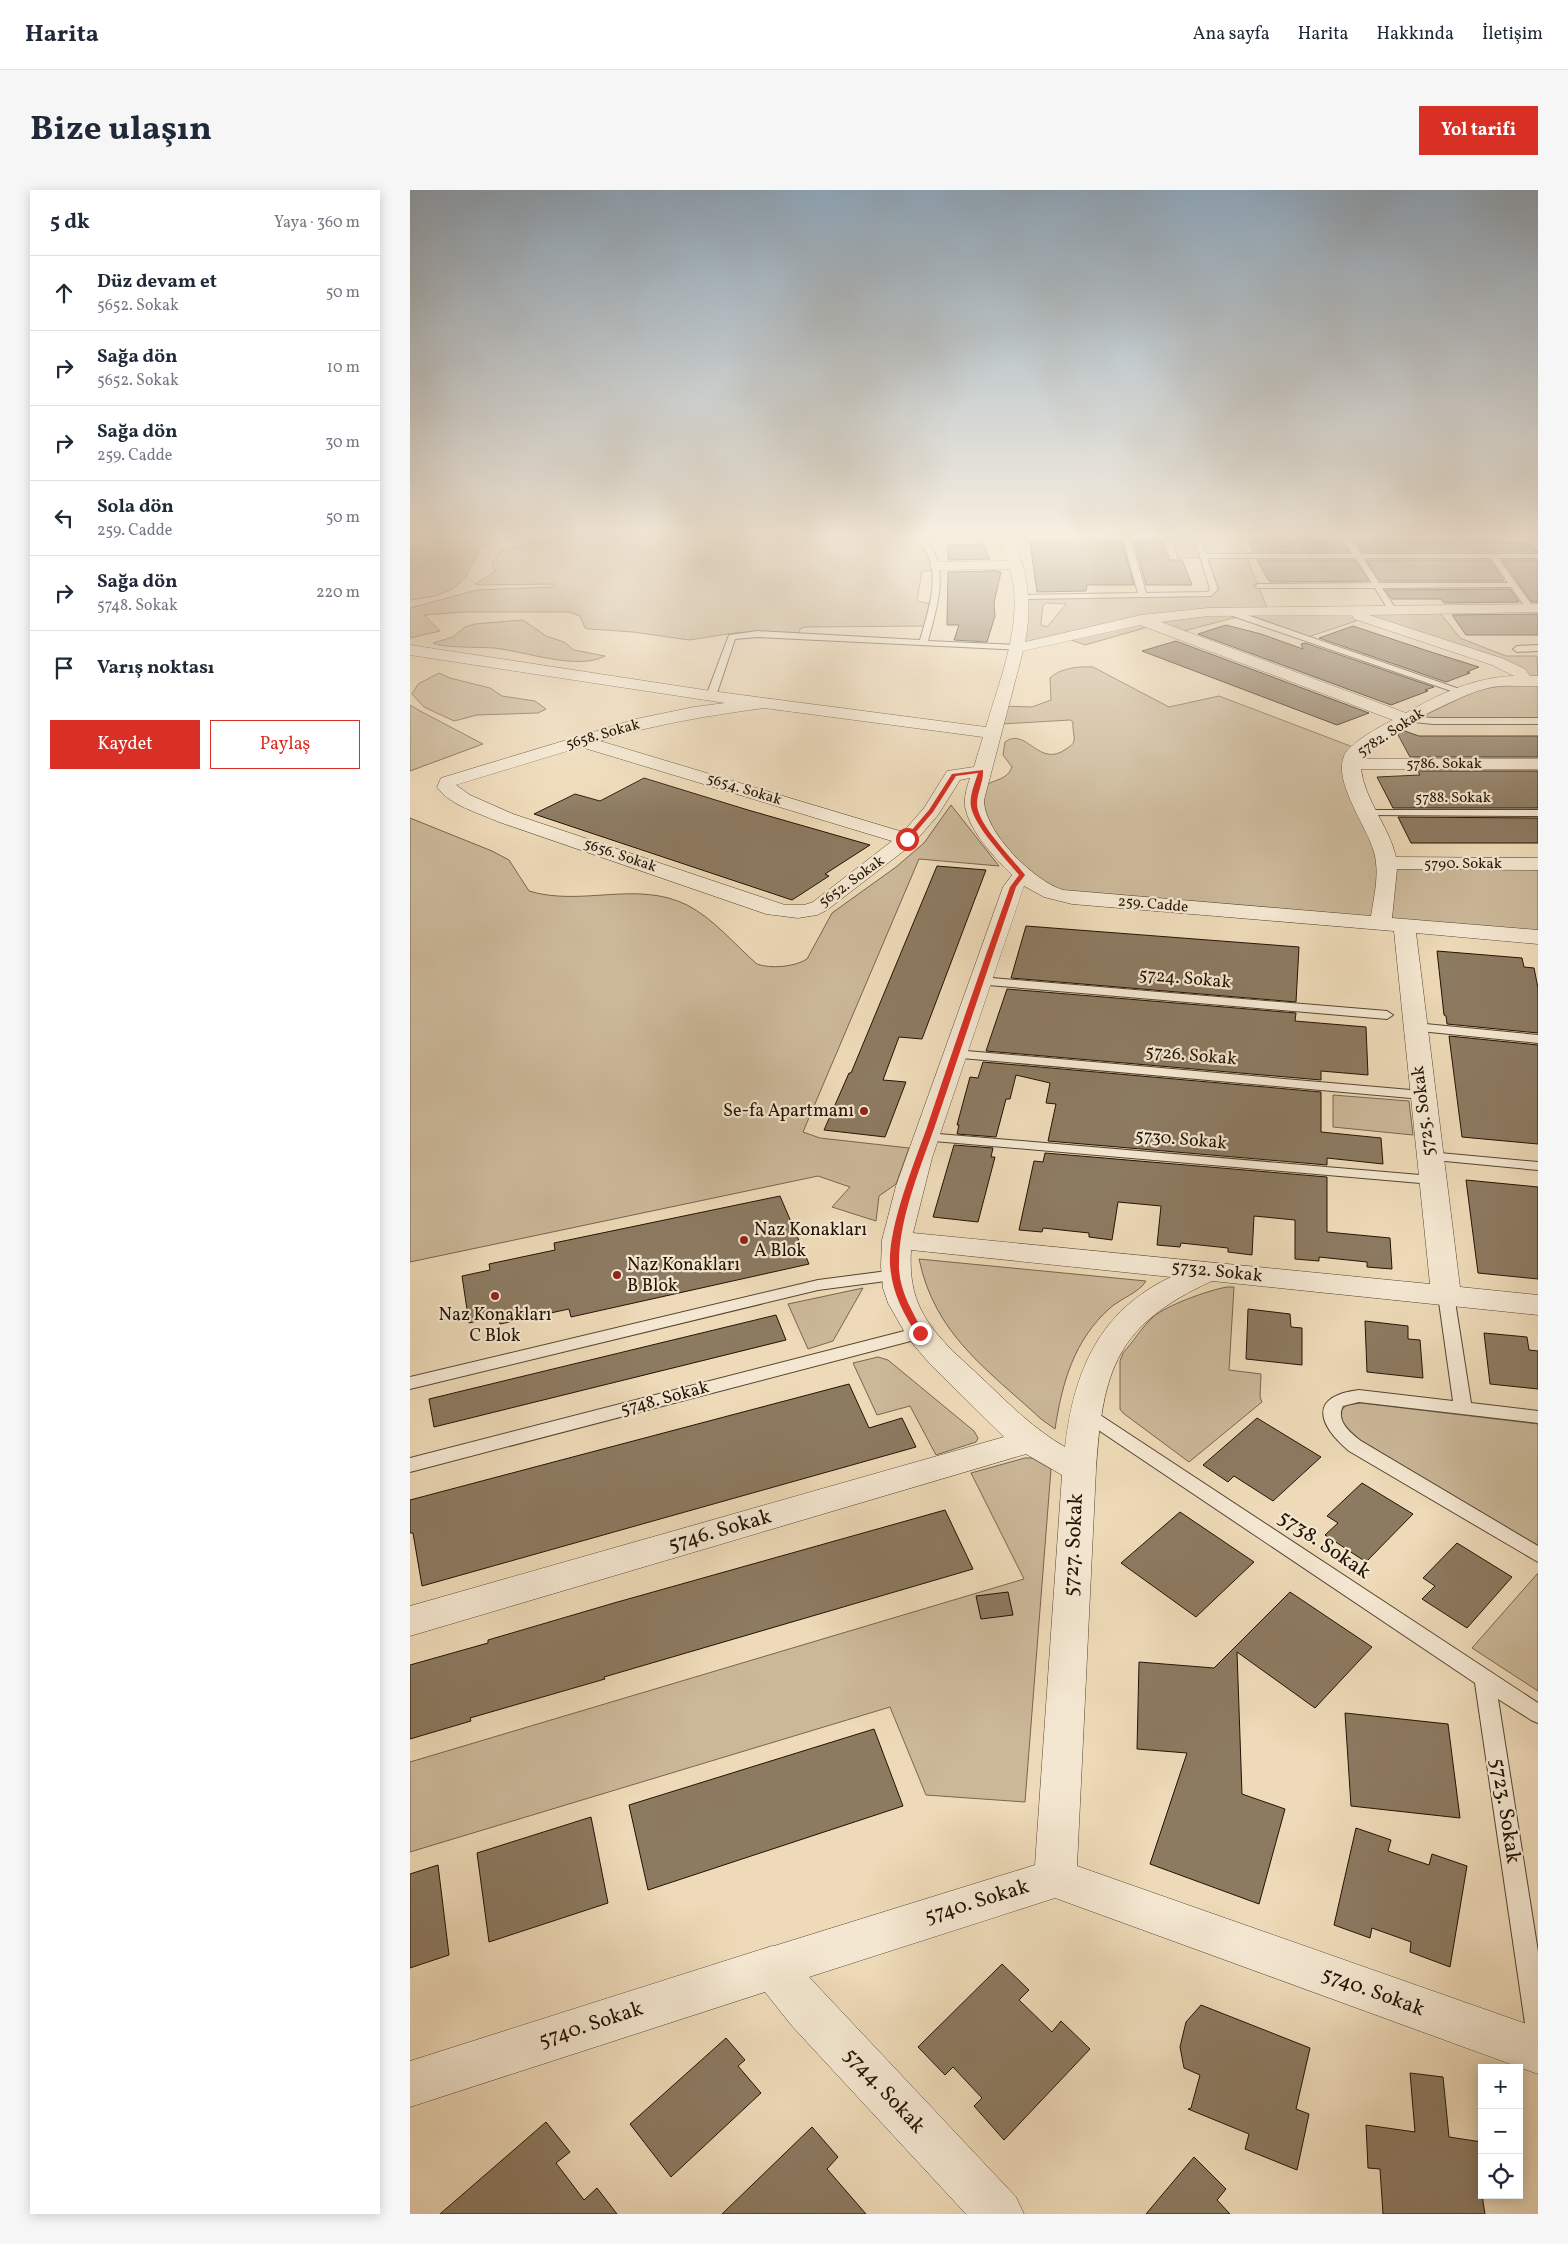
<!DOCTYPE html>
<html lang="tr">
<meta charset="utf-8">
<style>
:root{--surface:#fff;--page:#f6f6f7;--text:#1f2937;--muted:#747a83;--line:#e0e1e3;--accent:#d93025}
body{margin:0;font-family:Vollkorn,serif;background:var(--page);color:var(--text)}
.controls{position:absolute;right:15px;bottom:15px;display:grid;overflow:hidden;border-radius:0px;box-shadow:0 2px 12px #0003}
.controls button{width:45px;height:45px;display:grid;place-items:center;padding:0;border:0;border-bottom:1px solid var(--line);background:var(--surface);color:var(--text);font:25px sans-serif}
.stop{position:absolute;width:15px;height:15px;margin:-11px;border:4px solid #d93025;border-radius:50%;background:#fff}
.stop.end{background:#d93025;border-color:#fff;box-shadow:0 1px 5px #0008}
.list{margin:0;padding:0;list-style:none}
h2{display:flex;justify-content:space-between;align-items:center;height:65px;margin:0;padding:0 20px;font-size:21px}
h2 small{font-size:16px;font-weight:400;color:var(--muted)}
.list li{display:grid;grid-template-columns:32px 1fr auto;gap:15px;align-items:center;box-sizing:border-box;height:75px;padding:0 20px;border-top:1px solid var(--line)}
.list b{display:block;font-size:19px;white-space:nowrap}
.list p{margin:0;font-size:16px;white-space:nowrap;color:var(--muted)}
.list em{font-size:16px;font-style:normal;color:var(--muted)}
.actions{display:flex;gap:10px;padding:15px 20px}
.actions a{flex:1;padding:11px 0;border:1px solid var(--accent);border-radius:0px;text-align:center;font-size:18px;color:var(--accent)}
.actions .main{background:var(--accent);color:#fff}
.icon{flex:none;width:28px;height:28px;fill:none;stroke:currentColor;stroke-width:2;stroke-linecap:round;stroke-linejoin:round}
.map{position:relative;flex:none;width:1128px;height:2024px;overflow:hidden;border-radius:0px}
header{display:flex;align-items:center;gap:30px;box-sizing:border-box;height:70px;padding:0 25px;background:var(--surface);border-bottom:1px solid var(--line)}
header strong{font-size:24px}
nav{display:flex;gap:28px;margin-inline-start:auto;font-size:18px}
.intro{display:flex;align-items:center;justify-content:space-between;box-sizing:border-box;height:120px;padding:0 30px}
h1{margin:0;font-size:35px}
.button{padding:12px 22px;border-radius:0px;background:var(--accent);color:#fff;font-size:18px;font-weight:700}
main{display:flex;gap:30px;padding:0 30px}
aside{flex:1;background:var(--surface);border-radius:0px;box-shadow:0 2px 12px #0003}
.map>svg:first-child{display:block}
.green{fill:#cbb899;stroke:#76664e;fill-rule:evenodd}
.building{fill:#8c7a61;stroke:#221303}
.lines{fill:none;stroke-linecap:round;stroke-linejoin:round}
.service-casing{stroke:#554530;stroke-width:2}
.minor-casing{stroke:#554530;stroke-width:1}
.service{fill:#f4e7d1;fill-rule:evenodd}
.minor{fill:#f4e7d1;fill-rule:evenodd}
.route{fill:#d93025}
.poi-dot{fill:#8f2418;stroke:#f4e7d1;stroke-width:2}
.labels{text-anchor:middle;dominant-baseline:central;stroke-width:4.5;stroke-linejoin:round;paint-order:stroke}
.far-street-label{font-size:15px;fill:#221303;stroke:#f4e7d1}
.street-label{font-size:18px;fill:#221303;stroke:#f4e7d1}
.poi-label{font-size:18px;fill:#221303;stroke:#f4e7d1;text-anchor:start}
.near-street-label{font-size:21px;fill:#221303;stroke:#f4e7d1}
</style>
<header>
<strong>Harita</strong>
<nav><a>Ana sayfa</a><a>Harita</a><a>Hakkında</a><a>İletişim</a></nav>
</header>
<div class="intro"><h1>Bize ulaşın</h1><a class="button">Yol tarifi</a></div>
<main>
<aside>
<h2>5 dk<small>Yaya · 360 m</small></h2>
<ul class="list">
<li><svg class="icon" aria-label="ahead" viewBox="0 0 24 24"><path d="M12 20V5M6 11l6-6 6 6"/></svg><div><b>Düz devam et</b><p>5652. Sokak</p></div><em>50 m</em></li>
<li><svg class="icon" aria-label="right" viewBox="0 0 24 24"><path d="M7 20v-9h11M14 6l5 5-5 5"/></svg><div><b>Sağa dön</b><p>5652. Sokak</p></div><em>10 m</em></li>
<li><svg class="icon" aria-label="right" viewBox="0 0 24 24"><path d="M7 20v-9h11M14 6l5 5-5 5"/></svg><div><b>Sağa dön</b><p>259. Cadde</p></div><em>30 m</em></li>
<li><svg class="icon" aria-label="left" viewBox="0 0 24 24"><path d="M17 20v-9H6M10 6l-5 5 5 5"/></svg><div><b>Sola dön</b><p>259. Cadde</p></div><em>50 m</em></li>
<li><svg class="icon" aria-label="right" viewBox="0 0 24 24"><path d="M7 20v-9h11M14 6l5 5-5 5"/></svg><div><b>Sağa dön</b><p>5748. Sokak</p></div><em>220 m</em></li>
<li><svg class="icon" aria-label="arrive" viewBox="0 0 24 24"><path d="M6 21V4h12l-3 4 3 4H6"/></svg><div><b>Varış noktası</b></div></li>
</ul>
<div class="actions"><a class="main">Kaydet</a><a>Paylaş</a></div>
</aside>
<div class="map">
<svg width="1128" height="2024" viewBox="0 0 1128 2024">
<rect width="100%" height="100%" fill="#eedab8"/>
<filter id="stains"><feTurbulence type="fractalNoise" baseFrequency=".004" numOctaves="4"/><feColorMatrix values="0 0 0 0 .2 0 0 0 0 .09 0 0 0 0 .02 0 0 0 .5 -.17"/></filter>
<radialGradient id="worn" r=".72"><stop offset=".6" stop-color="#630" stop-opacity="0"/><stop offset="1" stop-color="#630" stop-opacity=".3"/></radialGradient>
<path class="green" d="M0,342L39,345L57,342H109L70,359L56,386L43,399L25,406L0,410Z
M146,342H299L300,347L295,351L313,352L321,342H501L511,348L526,380L512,381L507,411L522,414L518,436L395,437L390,439L389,446H334L331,442L279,450L223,442L179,439L175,438L170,426L159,422H54L14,425L30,441L0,448V418L67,400L143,397L145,394L66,395L65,394L85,382L82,374L92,359L116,357L120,352L148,349L149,345Z
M761,346H806L808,350H829L835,362L944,361L946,365L836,366L858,420L1027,419L1050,448L1096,466H1127L1128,491L1109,482L955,428L895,448L831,426L766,443L745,435L675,455L653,447L608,458L612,407L803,403L793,368H768ZM637,413L656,414L637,437L631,435V432L633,415Z
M113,430L136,446L154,452L164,460L195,466C168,481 114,461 84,458C72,457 31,458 23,453L43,447L55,437L65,434Z
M683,477L759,517L809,506L943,557V566L977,673L1128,674V747L656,707L601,673L564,607C568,603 572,598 576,595C586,589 597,590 602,577L593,565L595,552C616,536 629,579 656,559C659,557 663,555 664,551C665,546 662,538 663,532L660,530L592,534L591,516L622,517L641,510L640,488C650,478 670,476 683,477Z
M29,483L40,488L80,498L92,506L125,511L136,519L128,523L67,525L44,531L14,517L2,504L8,494Z
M1128,494V529L1009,528L1067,500L1096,495Z
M0,515L10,521L73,554L0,581Z
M541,615L589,676L509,669L393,942L410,948L499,958L486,994L469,1006L466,1031L422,1017L440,997L408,986L0,1072V628L82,661L99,670L119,701C171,717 227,690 277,715C303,728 325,755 347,774C360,779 385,777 397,769L422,723L486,677L514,653Z
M923,905L999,911L1003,945L923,937Z
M509,1069L736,1091C730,1102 710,1109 700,1118C664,1150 652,1193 645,1239L631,1229C577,1179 525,1145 509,1069Z
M817,1097H824L819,1180L851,1184L850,1207L852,1212L779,1272L713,1223L710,1219V1171L713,1163C723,1152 732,1137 743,1127C757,1115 799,1100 817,1097Z
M453,1098L423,1151L398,1159L378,1114Z
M468,1167L478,1170L564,1241L568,1248L566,1252L526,1265L500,1216L467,1225L443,1173Z
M951,1213L1128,1234V1356L942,1245L932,1231L931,1220L937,1215Z
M615,1268H622L641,1279L615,1612L516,1605L480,1517L0,1662V1572L614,1389L561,1283Z
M1128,1383V1501L1062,1458Z"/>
<path class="building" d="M839,351L933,352L940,362H844Z
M620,352H712L724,395H677L676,401L627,402Z
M724,352H753L760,370H772L782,395H736Z
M946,352H1118L1128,362H952Z
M573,354L580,369L538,370V355Z
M847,370H945L959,391L861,392L859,391Z
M956,370H1080L1094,391H970Z
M1092,370H1128V412H1122Z
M585,381L591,382L584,413L585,426L577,452L544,450L549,435H537L538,382Z
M1100,399L1109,412L1034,413L1031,409H982L975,400Z
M1128,424V445H1056L1042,425Z
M816,435L851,444L893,459L891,454L895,453L1024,497L1015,500L1018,501L981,515L788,444Z
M943,436L1021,462L1069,477L1057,482L1060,483L1036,492L909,448Z
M766,451L959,523L927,535L732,461Z
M992,540L1009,546H1128V567H1000L987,543Z
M1008,581H1128V618H983L967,587L1010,585Z
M234,588L338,620L460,655L415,684L419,686L382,710L124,624L165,604L190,611Z
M988,627L1128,628V653H1001Z
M527,676L576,680L512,849L489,847L473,890L496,892L475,947L414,940L439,883H441Z
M616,736L889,757L886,812L601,788Z
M1027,761L1112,768L1114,777L1124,778L1128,798V843L1037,834L1036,826L1034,825Z
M597,799L886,823L885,831L956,837L958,885L911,881V890L576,861Z
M1039,846L1128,855V954L1052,947Z
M573,872L911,902V942L971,948L973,974L917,968V975L638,951L646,914L636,913L640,893L606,885L600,909H596L586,947L547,944L549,935H547L560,887L568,888Z
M544,955L583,958L581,967H585L568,1032L523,1027Z
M635,963L917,987V1042L980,1048L982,1079L957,1077V1072L909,1067V1071L885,1069V1030L844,1026L842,1065L818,1062V1058L771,1053L770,1057L747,1055L751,1016L708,1012L702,1050L679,1047V1043L633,1038L632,1042L609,1040L624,971L633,972Z
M1056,990L1128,997V1089L1068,1083Z
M370,1006L399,1074L161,1127L159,1119L90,1134L88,1126L59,1133L52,1086L80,1080L79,1074L145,1060L144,1053Z
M838,1119L880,1124L881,1137L892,1138V1175L836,1169Z
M366,1125L376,1150L24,1237L19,1209Z
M955,1131L998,1136V1149L1010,1150L1013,1188L957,1182Z
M1074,1143L1117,1147L1119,1160L1128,1161V1199L1080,1194Z
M439,1194L459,1238L492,1228L506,1257L12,1396L3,1343H0V1310Z
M847,1228L911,1267L863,1311L824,1286L818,1292L793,1275Z
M952,1293L1003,1324L956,1372L915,1345L928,1333L917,1326Z
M535,1320L563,1379L194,1487L195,1489L60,1528L61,1531L0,1549V1475L78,1453V1450L204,1413Z
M770,1322L844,1372L786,1427L711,1373Z
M1047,1353L1102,1387L1057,1438L1012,1409L1025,1396L1013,1388Z
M598,1402L603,1425L571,1429L566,1406Z
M880,1402L962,1457L905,1518L827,1462L832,1604L875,1619L849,1714L740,1674L777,1563L727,1559L729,1472L804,1478Z
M935,1523L1038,1534L1050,1628L941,1616Z
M464,1539L493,1616L238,1700L219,1615Z
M181,1627L198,1713L79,1752L67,1663Z
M946,1638L981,1650L978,1661L1019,1675L1022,1664L1057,1676L1040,1777L1000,1762L1001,1752L962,1738L960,1748L924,1735Z
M28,1675L39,1765L0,1778V1684Z
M592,1774L619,1800L609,1810L642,1842L651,1831L680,1859L594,1950L564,1916L572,1908L543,1877L535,1885L508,1857Z
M791,1815L900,1858L886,1919L899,1924L887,1980L835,1959L839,1944L778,1919L781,1918L790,1885L774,1878L770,1857L776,1832Z
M316,1848L335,1870L328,1876L351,1903L261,1987L220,1934Z
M1000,1883L1033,1887L1039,1947L1072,1952V2005L1075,2024H973L970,1979L958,1978L956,1935L1005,1942Z
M136,1932L160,1962L146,1973L174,2010L187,1998L207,2024H30Z
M402,1937L428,1967L417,1979L456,2024H312Z
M784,1967L816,1999L807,2010L820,2024H736Z"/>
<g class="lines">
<g class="service-casing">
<path id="service" d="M497,342C508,342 514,346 520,355C539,383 526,420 518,451L608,455L611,456V460L347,447L325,449L306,506L298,508L296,506L319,445L347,441L510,450C518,422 533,381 512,355C509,350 502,347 497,342Z
M929,342H937L951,364H1128V368H1088L1124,418L1117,420L1101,397L972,398L986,419L982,421H979L965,398H848L844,396L848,394L962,393L946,368H797L808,399L801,406L612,409L608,407L612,405L728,403L712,346L716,344L720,346L736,403L798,402L800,399L783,344L790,346L796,364H943ZM953,368H1081L1098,393H969Z
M1093,343H1128V347H1090L1089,345Z
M814,419H820L1058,502L1050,504L814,423Z
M1128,455V461L1107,462L1103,459L1107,456Z
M997,526L1023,528H1128V534H1023L994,531L992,529Z
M958,620H1128V626L954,625L953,623Z
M570,787L977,821L983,825L977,829L566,794L564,791L566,788Z
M1005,833L1128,845V853L1000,840L999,837L1000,834Z
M545,860L1012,901L1019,905L1012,909L540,867L538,864L540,861Z
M517,943L1022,986L1027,987L1029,990L1027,993L1022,994L512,950L510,947Z
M1019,962L1128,972V980L1014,969L1012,966Z
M485,1080L491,1081L493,1085L491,1089L408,1100L0,1199V1187L408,1090Z
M1036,1100L1042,1101L1044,1105L1061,1213L1128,1221V1233L949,1212L933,1216C925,1231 941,1243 951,1251L1128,1356V1372L939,1261C907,1234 899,1206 949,1200L1043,1211L1028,1105L1030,1101Z
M510,1137L516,1139L518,1143L516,1147L0,1282V1268Z
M675,1217L681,1219L1128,1513V1533L1121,1530L1088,1509L1128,1762V1852L1119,1849L1116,1840L1065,1493L669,1227L666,1223L669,1219Z"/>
</g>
<g class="minor-casing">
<path id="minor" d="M584,342H1099L1100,345L1093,349L602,350C619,381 622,416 615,452L731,425L798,418L1128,414V422L959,425L1094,469L1115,479L1120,486H1128V496C1112,497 1094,494 1078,498C1048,505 971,545 952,569H1128V579H951C955,611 979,636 986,667L1128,668V680L987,679L982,728L1128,740V754L1006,743L1050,1097L1128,1105V1125L802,1091C706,1135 693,1179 686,1279L667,1676L1128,1838V1884L645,1708L399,1787L606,2007L614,2024H556L382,1836L355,1802L0,1917V1871L362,1756H364L625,1675L652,1285L616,1264L0,1446V1416L594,1247L519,1173L498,1148L478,1113L473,1098L471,1076L472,1050L486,996L593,697L602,685C584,667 559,641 555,616C554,606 557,597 560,588L550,590L528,625L504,653L417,720L407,725L388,728L356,724L89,632C69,623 39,615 27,597L31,588L226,529L284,517L315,513L0,465V455L301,501L576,537C590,488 615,430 600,379L526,380L519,376L526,372L598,371ZM942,425L944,429L1082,475L1104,486C1065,487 1029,504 996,523L751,432L798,426ZM730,435L983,530C971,536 939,553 934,566C923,592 957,636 964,662C970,683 964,706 961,726L653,700C624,691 574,642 574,610L613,461ZM354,518L573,547L564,577L537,581L514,618L493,642L190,551C246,534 296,526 354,518ZM171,557L482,651L403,712L394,715H375L103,624L60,605L46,595ZM614,696L634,707L662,714L984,741L1020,1094L503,1043L522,968ZM501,1060L761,1087C689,1121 664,1181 655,1257C624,1239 600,1215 575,1191C551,1168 521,1145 508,1113C501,1096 500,1078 501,1060Z"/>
</g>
<use href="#service" class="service"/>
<use href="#minor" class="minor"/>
</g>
<linearGradient id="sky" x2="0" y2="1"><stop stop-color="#8fa8bc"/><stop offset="0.55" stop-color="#f7eedf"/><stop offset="1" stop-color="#f7eedf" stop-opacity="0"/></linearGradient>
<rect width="1128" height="625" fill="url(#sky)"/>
<path class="route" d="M573,580C574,591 567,602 567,614C567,634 603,669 615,685L606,697C579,775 553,853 527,930C512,974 489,1026 489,1073C488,1099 502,1121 514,1143L510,1146L507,1145C493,1123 482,1102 480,1075C478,1038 503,976 516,940C543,859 571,778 600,697L609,685C596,669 565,637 561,617C559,606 565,593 568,583L546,586L523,622L499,650L494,649L519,620L542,584Z"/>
<g class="poi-dot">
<circle cx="454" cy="921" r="5"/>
<circle cx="334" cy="1050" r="5"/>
<circle cx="207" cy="1085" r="5"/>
<circle cx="85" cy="1106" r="5"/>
</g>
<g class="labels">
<g class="far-street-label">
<text transform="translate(981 543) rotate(-33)">5782. Sokak</text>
<text transform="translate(193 545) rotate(-16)">5658. Sokak</text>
<text x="1034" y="574">5786. Sokak</text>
<text transform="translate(334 600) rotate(17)">5654. Sokak</text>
<text x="1043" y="608">5788. Sokak</text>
<text transform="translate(210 666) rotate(19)">5656. Sokak</text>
<text x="1053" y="674">5790. Sokak</text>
<text transform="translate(442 692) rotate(-36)">5652. Sokak</text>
<text transform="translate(743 715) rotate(5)">259. Cadde</text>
</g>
<g class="street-label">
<text transform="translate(775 789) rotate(5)">5724. Sokak</text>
<text transform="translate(781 866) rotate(5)">5726. Sokak</text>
<text transform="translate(1014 921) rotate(-97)">5725. Sokak</text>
<text transform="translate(771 950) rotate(5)">5730. Sokak</text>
<text transform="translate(807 1082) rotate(6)">5732. Sokak</text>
<text transform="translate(255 1209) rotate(-15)">5748. Sokak</text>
</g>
<g class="poi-label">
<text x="444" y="921" text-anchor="end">Se-fa Apartmanı</text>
<text x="344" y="1040">Naz Konakları<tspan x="344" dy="21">A Blok</tspan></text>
<text x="217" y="1075">Naz Konakları<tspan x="217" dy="21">B Blok</tspan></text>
<text x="85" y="1125" text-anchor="middle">Naz Konakları<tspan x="85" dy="21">C Blok</tspan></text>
</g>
<g class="near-street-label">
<text transform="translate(310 1341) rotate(-16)">5746. Sokak</text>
<text transform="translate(664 1355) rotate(-87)">5727. Sokak</text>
<text transform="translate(914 1355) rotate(34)">5738. Sokak</text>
<text transform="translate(1095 1621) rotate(81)">5723. Sokak</text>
<text transform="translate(567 1712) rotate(-17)">5740. Sokak</text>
<text transform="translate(963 1802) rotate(20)">5740. Sokak</text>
<text transform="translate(181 1835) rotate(-18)">5740. Sokak</text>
<text transform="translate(474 1901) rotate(47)">5744. Sokak</text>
</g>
</g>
<rect width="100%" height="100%" filter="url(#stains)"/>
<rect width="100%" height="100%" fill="url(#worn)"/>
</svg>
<div class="controls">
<button>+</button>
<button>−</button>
<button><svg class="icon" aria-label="locate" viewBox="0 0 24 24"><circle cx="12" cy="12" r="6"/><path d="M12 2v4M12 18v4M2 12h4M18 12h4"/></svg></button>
</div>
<div class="stop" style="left:497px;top:649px"></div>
<div class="stop end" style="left:510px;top:1143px"></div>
</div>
</main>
